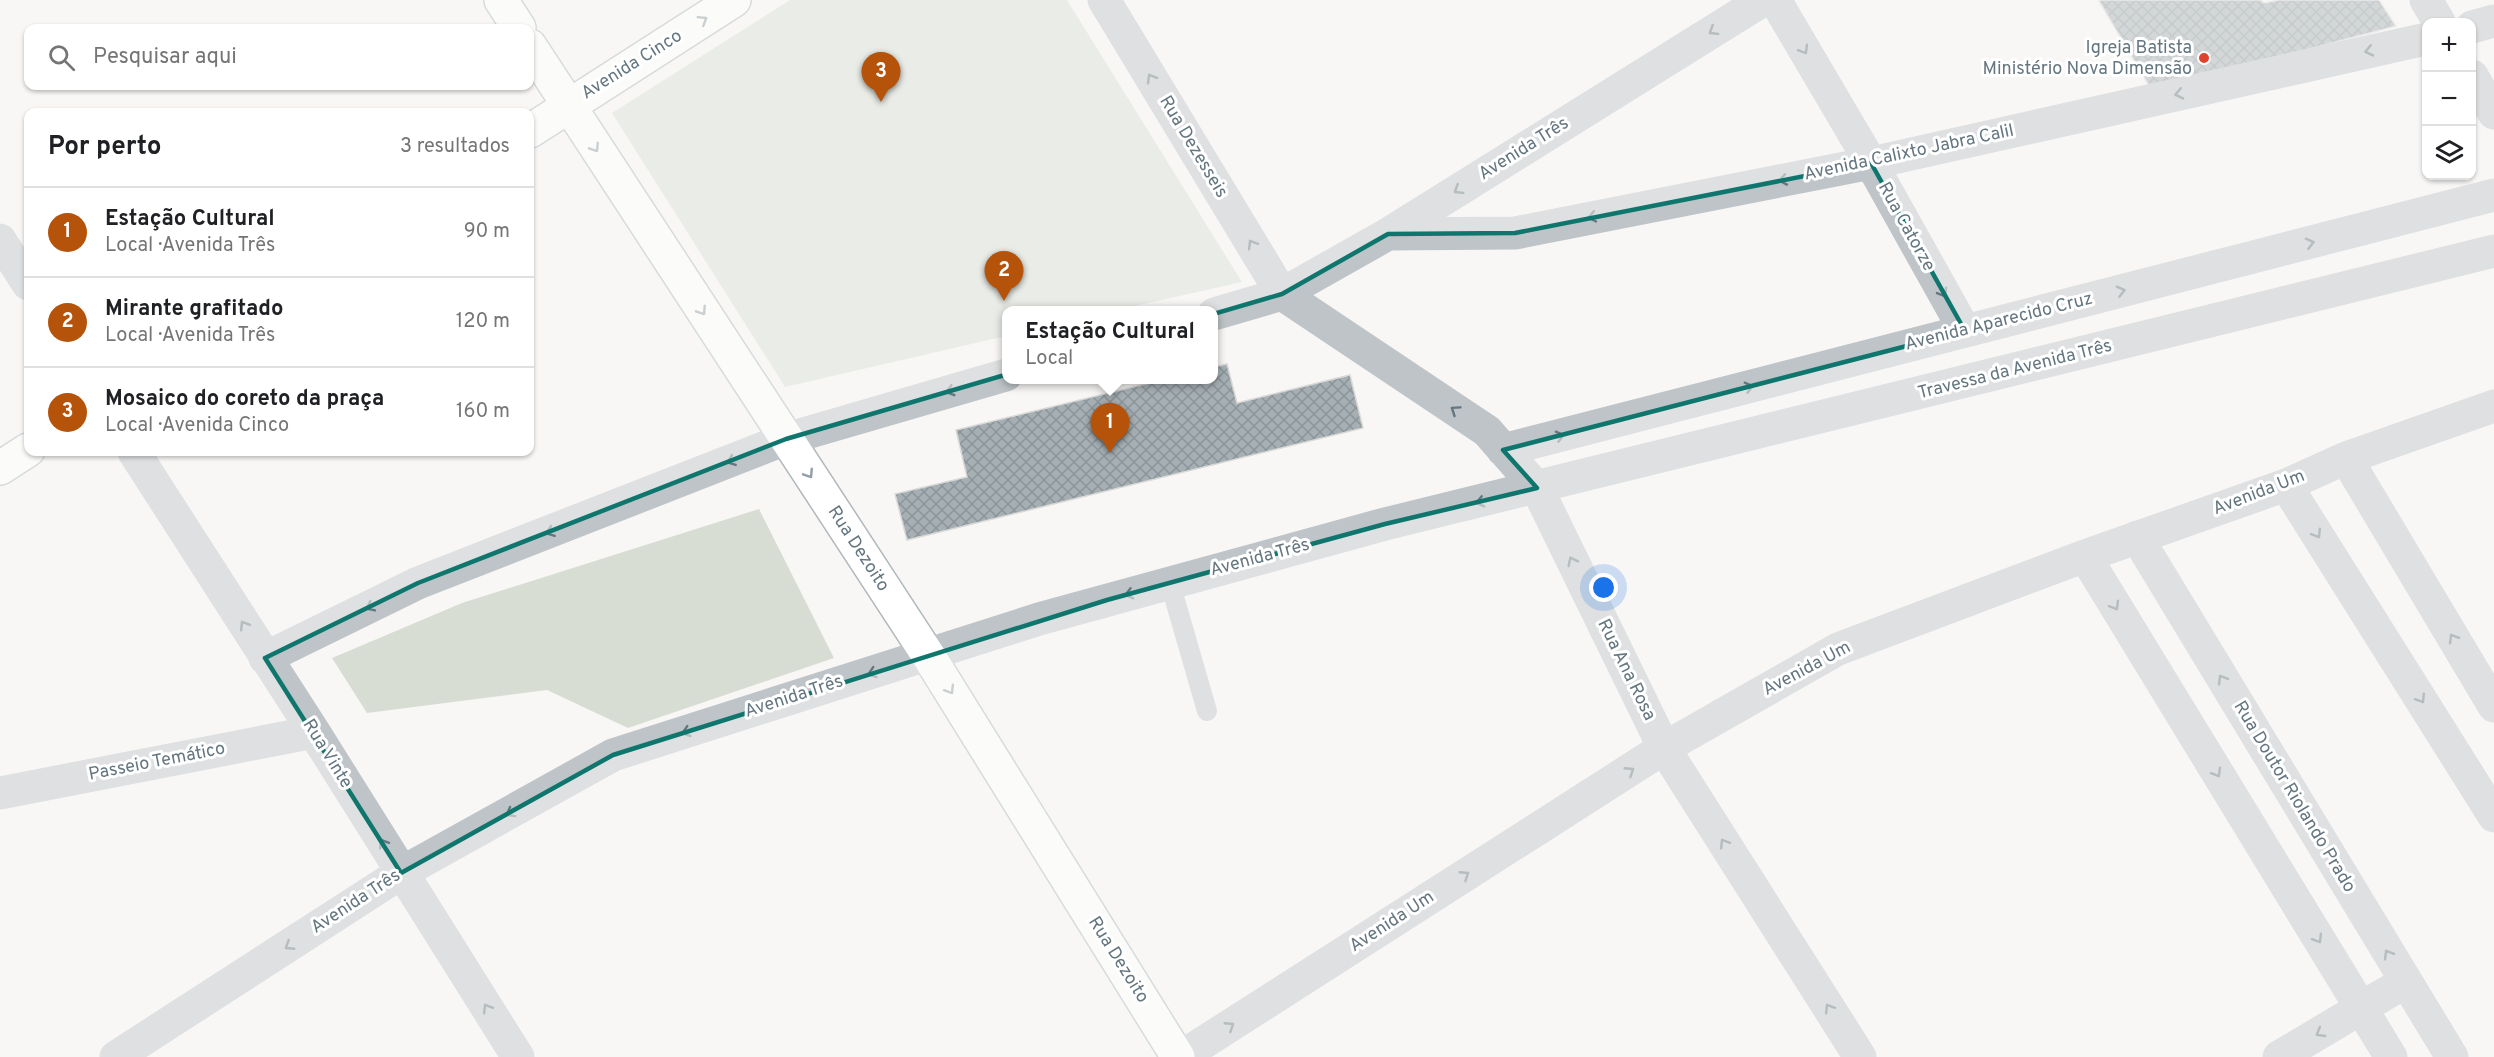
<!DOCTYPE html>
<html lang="pt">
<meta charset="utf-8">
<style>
:root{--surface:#fff;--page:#f6f6f6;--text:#202124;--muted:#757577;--line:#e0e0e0;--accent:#b45309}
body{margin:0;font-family:Overpass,sans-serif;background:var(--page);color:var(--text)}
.controls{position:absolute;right:18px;top:18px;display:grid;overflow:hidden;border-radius:12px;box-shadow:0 2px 4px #0004}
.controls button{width:54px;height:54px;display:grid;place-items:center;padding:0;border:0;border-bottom:2px solid var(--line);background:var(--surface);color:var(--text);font:30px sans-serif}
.you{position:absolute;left:1604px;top:588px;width:21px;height:21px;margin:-15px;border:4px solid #fff;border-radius:50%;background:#1a73e8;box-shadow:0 0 0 9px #1a73e833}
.badge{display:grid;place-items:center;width:39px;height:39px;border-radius:50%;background:var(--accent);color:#fff;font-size:20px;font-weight:700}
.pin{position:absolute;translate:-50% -50px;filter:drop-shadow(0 2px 3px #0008)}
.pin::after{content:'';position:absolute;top:32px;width:21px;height:18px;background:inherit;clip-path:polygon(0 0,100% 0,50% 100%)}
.popup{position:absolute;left:1002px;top:306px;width:216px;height:78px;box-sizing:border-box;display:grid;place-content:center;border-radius:12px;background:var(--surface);filter:drop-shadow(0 2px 4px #0005);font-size:20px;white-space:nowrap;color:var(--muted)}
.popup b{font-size:22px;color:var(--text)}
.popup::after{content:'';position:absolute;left:50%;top:100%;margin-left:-12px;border:12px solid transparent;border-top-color:var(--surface)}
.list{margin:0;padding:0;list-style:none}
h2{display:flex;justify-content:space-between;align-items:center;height:78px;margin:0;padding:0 24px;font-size:26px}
h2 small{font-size:20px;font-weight:400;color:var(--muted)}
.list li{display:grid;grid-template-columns:39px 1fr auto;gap:18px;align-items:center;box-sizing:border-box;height:90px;padding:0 24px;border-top:2px solid var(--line)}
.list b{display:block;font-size:22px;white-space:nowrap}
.list p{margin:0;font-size:20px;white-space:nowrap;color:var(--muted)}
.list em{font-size:20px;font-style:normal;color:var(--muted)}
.icon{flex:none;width:33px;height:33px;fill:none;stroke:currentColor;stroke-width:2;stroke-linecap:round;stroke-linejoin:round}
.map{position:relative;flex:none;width:2494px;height:1057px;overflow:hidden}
.search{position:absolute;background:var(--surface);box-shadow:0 2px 4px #0004;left:24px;top:24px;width:510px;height:66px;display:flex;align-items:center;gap:15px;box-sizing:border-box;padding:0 21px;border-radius:12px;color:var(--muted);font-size:22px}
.panel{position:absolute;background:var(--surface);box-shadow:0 2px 4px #0004;left:24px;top:108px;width:510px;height:348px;border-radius:12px}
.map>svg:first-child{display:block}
.park{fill:#d8ddd4}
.building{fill:url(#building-cross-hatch);stroke:#d9d9d7;stroke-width:1.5}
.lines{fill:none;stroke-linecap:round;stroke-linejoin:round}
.secondary-casing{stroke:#b1b8bb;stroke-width:36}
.lane{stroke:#bec4c7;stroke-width:20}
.street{stroke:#bec4c7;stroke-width:33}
.secondary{stroke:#fff;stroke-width:33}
.oneway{stroke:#929fa5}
.oneway2{stroke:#64767f}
.marked{fill:none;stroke:#0f766e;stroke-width:4.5;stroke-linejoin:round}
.poi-dot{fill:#df432e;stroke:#fff;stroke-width:2}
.labels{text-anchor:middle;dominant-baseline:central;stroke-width:6;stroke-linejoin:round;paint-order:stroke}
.poi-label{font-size:18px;fill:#64767f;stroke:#fff;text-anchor:end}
.street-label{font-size:18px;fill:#64767f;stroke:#fff}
</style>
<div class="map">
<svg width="2494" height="1057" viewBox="0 0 2494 1057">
<defs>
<pattern id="building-cross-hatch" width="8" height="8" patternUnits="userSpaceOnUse" patternTransform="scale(1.5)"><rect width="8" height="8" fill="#a6b0b4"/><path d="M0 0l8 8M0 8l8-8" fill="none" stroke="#8b9498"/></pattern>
</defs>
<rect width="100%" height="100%" fill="#f8f7f5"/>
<path class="park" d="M790,0H1067L1242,282L1117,310H1006V336L785,387L612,113Z
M759,509L834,658L628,728L547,690L367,713L332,658L462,603Z"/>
<path class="building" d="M2101,0H2261L2264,3L2279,0H2379L2396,26L2152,91L2099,1Z
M1227,364L1237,403L1350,375L1363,428L907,540L895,494L967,477L956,430L1162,380H1214V367Z"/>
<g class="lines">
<g class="secondary-casing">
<path id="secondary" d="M501,0L519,28
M530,46L928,655L1178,1057
M530,131L734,0
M0,468L28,450"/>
</g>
<path class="lane" d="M1170,583L1207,711"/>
<path class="street" d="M1104,0L1282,294L1487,431L1537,488L1664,748L1860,1057
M1775,0L1871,163L1965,331
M2426,0L2439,22
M2472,27L2494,21
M2472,76L2494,113
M1388,234L1515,233L1871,163L2426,39
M0,240L28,284
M1214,314L1282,294L1388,234L1763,0
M1503,450L2494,195
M134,452L314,732L518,1057
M2346,458L2494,706
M2286,485L2494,816
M2137,537L2452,1057
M2085,556L2391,1057
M265,658L418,583L786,439L1006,375
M0,793L314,732
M116,1057L401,873L613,755L1039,619L1385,524L2494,251
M1181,1057L1664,748L1838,649L2085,556L2286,485L2346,458L2494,406
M2279,1057L2405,982"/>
<use href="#secondary" class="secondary"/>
</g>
<defs><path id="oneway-chevron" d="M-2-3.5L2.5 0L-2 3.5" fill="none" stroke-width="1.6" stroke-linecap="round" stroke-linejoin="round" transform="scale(1.5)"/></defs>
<g class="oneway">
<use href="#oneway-chevron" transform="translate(703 20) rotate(-32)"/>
<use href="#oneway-chevron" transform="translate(595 148) rotate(57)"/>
<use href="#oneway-chevron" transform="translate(702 311) rotate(57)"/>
<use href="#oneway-chevron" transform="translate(809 474) rotate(57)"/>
<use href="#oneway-chevron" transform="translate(950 690) rotate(58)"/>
</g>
<g class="oneway2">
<use href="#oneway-chevron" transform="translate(1713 31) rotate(148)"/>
<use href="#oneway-chevron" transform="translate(1804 50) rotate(59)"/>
<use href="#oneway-chevron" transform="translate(2369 51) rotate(167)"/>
<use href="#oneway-chevron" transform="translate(1151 78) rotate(-121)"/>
<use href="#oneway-chevron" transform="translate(2179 94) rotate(167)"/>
<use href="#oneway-chevron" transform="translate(1783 180) rotate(169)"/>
<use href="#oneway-chevron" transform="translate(1458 190) rotate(148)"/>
<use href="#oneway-chevron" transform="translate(1592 217) rotate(168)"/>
<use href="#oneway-chevron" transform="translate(2310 243) rotate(-14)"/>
<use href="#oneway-chevron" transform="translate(1252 244) rotate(-121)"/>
<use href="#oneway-chevron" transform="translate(2121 291) rotate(-14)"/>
<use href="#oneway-chevron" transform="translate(1943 293) rotate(60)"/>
<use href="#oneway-chevron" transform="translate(1749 387) rotate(-15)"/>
<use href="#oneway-chevron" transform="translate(950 391) rotate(164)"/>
<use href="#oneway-chevron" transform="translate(1455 410) rotate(-146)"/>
<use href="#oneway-chevron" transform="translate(1560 436) rotate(-14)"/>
<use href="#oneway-chevron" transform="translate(731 461) rotate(159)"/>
<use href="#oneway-chevron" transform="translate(1480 502) rotate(167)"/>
<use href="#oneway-chevron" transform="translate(550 532) rotate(159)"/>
<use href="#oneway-chevron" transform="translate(2317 534) rotate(58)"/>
<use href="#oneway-chevron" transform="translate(1572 561) rotate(-116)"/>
<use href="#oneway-chevron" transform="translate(1129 594) rotate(165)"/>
<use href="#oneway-chevron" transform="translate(2115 606) rotate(59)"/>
<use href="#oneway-chevron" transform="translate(370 607) rotate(154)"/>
<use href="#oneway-chevron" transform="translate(244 625) rotate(-122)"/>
<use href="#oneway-chevron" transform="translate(2453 638) rotate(-121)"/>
<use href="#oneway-chevron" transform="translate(872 673) rotate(162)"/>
<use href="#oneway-chevron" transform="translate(2222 679) rotate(-121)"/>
<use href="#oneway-chevron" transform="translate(2421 699) rotate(58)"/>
<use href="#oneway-chevron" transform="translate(686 732) rotate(162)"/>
<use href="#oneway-chevron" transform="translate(1630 771) rotate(-33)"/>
<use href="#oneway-chevron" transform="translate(2217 773) rotate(59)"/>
<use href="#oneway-chevron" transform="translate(510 813) rotate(151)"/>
<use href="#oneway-chevron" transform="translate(383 843) rotate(-122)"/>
<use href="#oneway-chevron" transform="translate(1724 843) rotate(-122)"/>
<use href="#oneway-chevron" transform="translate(1465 875) rotate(-33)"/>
<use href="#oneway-chevron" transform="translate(2318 939) rotate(59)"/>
<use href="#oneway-chevron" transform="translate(289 946) rotate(147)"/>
<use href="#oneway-chevron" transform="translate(2388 954) rotate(-121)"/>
<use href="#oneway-chevron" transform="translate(487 1008) rotate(-122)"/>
<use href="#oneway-chevron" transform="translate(1829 1008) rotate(-122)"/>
<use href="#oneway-chevron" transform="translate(1230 1026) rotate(-33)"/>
<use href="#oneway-chevron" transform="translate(2320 1033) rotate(149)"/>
</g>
<path d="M0 0H2494V1057H0ZM1871,163L1965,331L1503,450L1537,488L1385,524L1107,600L613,755L401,873L265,658L418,583L786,439L1282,294L1388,234L1515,233Z" fill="#f8f7f5" fill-opacity=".55" fill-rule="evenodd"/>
<path class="marked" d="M1871,163L1965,331L1503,450L1537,488L1385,524L1107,600L613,755L401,873L265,658L418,583L786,439L1282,294L1388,234L1515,233Z"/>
<circle class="poi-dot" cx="2204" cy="58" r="6"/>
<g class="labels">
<g class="poi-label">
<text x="2192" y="48">Igreja Batista<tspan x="2192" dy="21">Ministério Nova Dimensão</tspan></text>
</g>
<g class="street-label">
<text transform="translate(632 65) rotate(-32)">Avenida Cinco</text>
<text transform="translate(1193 147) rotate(59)">Rua Dezesseis</text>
<text transform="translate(1524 149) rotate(-32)">Avenida Três</text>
<text transform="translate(1909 153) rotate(-12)">Avenida Calixto Jabra Calil</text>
<text transform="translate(1906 227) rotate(61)">Rua Catorze</text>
<text transform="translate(1999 322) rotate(-14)">Avenida Aparecido Cruz</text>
<text transform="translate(2015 370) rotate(-14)">Travessa da Avenida Três</text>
<text transform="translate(2259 493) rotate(-21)">Avenida Um</text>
<text transform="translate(858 549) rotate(57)">Rua Dezoito</text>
<text transform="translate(1260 558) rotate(-15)">Avenida Três</text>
<text transform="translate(1807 669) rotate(-28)">Avenida Um</text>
<text transform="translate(1626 670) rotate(64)">Rua Ana Rosa</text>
<text transform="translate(794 697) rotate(-18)">Avenida Três</text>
<text transform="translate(327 754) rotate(58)">Rua Vinte</text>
<text transform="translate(157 762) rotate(-11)">Passeio Temático</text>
<text transform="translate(2294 797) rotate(59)">Rua Doutor Riolando Prado</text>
<text transform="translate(356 902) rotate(-33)">Avenida Três</text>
<text transform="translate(1392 922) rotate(-33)">Avenida Um</text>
<text transform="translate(1118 960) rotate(58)">Rua Dezoito</text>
</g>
</g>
</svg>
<div class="controls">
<button>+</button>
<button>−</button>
<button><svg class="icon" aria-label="layers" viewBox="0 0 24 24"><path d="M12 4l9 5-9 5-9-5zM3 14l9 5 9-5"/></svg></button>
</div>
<div class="you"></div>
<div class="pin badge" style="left:1110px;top:453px">1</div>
<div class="popup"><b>Estação Cultural</b>Local</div>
<div class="pin badge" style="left:1004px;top:301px">2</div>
<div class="pin badge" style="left:881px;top:102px">3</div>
<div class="search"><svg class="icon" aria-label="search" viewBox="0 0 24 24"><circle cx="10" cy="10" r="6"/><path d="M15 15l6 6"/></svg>Pesquisar aqui</div>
<section class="panel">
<h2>Por perto<small>3 resultados</small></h2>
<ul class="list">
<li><span class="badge">1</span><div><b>Estação Cultural</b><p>Local · Avenida Três</p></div><em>90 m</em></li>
<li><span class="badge">2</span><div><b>Mirante grafitado</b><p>Local · Avenida Três</p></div><em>120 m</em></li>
<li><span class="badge">3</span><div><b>Mosaico do coreto da praça</b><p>Local · Avenida Cinco</p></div><em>160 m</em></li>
</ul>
</section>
</div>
